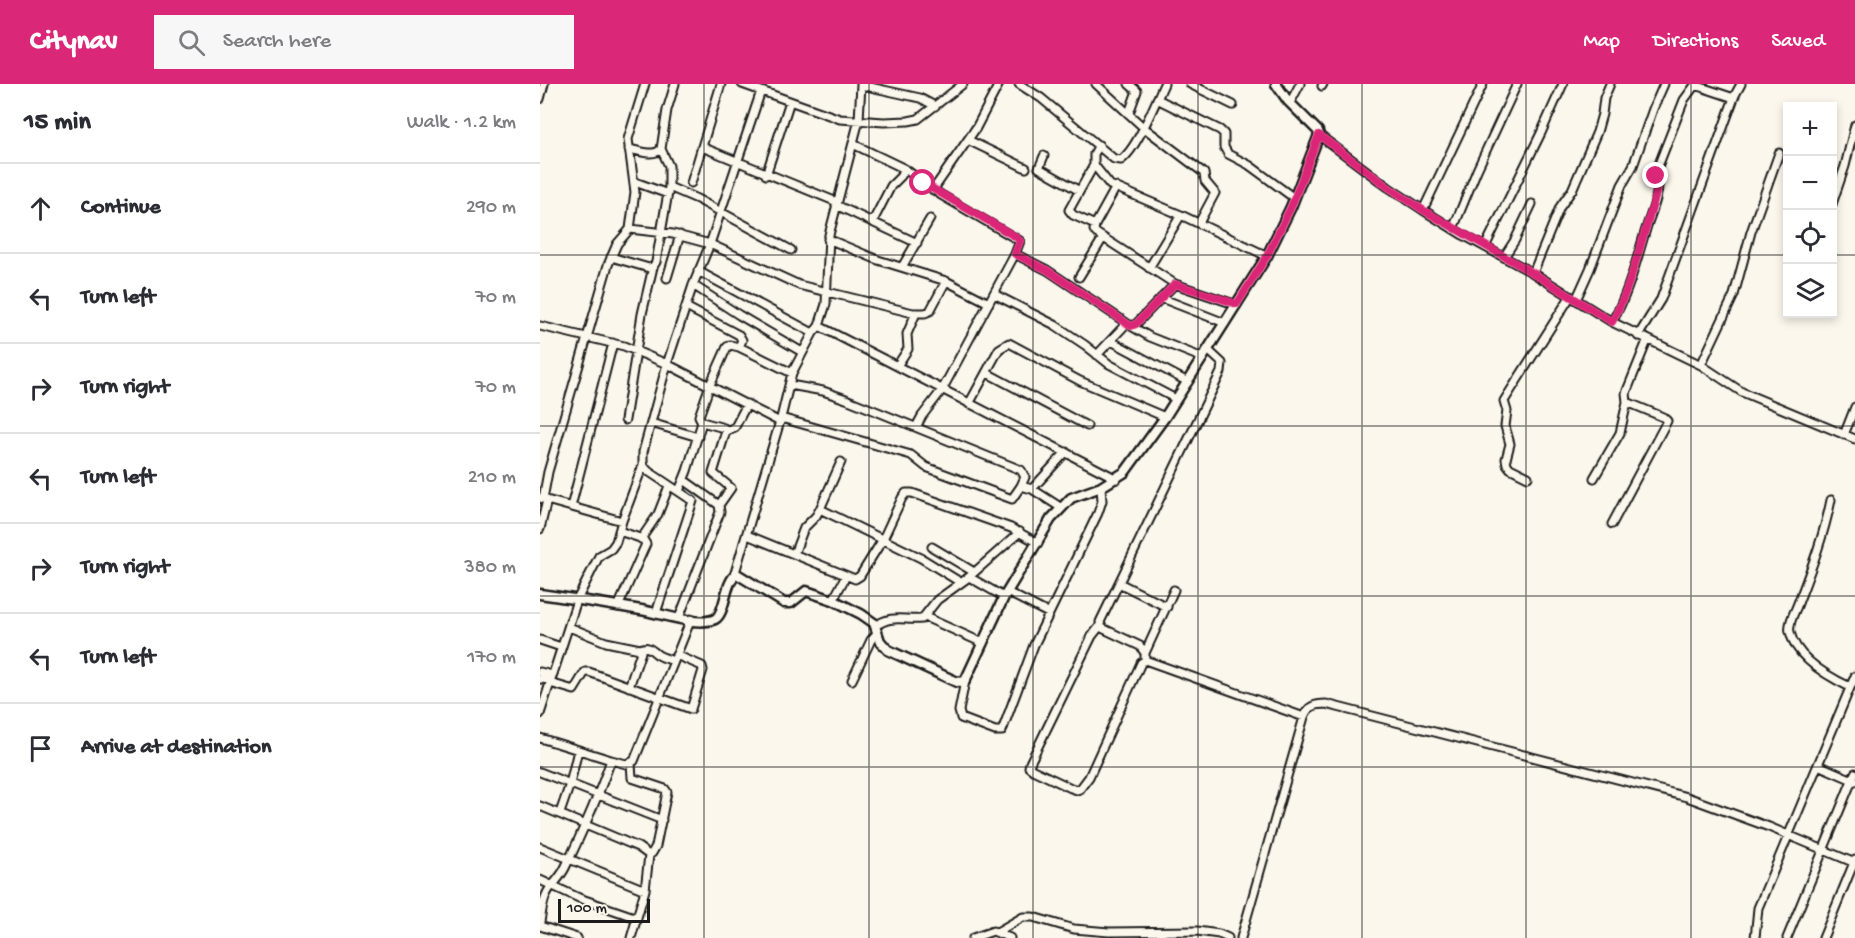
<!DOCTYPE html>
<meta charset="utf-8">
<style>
:root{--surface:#fff;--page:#f7f7f7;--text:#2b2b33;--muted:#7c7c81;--line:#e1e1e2;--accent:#db2777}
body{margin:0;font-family:"Gochi Hand",sans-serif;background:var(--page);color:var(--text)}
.controls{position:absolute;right:18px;top:18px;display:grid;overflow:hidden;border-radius:0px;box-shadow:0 3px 9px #0003}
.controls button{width:54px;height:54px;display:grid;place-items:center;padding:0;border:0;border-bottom:2px solid var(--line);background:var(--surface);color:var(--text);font:30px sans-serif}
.scale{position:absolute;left:18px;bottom:15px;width:92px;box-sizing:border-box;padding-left:6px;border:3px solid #1c1c1c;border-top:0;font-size:16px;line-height:21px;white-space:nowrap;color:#1c1c1c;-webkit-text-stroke:4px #fbf7ec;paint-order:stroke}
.stop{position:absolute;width:18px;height:18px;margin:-14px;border:4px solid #db2777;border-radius:50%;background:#fff}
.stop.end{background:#db2777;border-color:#fff;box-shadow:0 2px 6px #0008}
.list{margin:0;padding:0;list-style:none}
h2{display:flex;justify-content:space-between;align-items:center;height:78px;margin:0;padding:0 24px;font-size:26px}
h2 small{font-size:20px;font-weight:400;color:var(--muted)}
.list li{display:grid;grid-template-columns:39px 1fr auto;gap:18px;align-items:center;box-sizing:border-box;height:90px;padding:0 24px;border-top:2px solid var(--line)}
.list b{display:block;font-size:22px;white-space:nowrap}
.list em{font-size:20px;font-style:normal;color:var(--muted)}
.icon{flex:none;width:33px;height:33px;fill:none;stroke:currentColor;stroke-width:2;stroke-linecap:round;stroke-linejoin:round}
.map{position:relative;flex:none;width:1315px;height:854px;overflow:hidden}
header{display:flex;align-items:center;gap:36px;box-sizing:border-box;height:84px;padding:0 30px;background:var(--accent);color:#fff}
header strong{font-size:28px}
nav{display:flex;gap:33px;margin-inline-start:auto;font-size:21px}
.search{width:420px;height:54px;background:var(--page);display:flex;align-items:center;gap:15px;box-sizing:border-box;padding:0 21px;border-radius:0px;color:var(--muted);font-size:22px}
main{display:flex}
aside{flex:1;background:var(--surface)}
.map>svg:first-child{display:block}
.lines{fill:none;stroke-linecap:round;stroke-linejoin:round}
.minor-casing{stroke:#1c1c1c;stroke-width:11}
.tertiary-casing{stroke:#1c1c1c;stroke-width:13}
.minor{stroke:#fbf7ec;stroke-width:7}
.tertiary{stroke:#fbf7ec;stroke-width:8}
.route{stroke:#db2777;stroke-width:8}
.grid{fill:none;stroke:#1c1c1c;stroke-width:1.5;stroke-opacity:0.55}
</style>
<header>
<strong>Citynav</strong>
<div class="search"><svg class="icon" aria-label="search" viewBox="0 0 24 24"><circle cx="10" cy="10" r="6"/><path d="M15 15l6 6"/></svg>Search here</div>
<nav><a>Map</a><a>Directions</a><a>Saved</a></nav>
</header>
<main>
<aside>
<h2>15 min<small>Walk · 1.2 km</small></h2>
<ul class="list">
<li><svg class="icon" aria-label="ahead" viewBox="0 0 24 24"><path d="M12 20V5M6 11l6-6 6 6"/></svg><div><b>Continue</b></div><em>290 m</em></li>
<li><svg class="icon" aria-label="left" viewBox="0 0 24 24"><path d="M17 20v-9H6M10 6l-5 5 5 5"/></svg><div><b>Turn left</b></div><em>70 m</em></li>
<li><svg class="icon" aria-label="right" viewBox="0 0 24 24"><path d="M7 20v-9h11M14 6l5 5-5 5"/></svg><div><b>Turn right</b></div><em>70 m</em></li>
<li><svg class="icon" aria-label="left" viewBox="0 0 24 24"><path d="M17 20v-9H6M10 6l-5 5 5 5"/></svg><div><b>Turn left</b></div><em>210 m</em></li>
<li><svg class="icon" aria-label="right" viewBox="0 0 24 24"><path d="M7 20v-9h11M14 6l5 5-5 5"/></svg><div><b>Turn right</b></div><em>380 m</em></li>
<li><svg class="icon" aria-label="left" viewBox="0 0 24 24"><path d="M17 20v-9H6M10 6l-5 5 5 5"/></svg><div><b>Turn left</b></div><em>170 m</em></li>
<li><svg class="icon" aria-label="arrive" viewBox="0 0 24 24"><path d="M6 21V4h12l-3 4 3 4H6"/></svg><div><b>Arrive at destination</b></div></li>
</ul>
</aside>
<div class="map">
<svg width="1315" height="854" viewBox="0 0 1315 854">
<rect width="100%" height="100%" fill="#fbf7ec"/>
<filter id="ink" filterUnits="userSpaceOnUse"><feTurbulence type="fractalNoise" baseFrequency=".0167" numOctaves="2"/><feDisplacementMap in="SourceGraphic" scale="12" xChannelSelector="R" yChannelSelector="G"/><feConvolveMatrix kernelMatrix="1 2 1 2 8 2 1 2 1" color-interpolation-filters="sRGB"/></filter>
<g filter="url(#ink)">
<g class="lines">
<g class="minor-casing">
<path id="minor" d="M105,0L88,55L95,108L90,145L133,150L170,160L259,201L373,229H385L390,227L406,197
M202,0L300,35L344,38L368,37L378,35L423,0
M479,0L501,14L574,75L581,76C597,65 615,19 624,0
M556,0L603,43L664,89L665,97L675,109L659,139
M650,0L693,21
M321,1L380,14L395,22
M782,2L783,0
M0,15L4,0
M617,15L680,46L684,50V63L688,70L709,81L754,114
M750,19L760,0
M589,29L597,7L589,0
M779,51L848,103L883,126L923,151L993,189L1072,238L1161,281L1202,308L1315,355
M428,56L486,84
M313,60L365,85L401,111L480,157L475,170L402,306L382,332L376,343
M559,61L554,70V81L570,101L641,131L727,172
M162,63L297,118
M89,65C99,67 114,73 121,65L127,26L135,0
M504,72L499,84L538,106
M554,81L529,126L533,131L555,141
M226,91L250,17
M95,98L128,110
M151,99L181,0
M129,103L157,115L251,166
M576,103L555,141L554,146L556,149L635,200L697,221
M393,106L436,44L459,0
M1292,120L1305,82L1315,41
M296,121L377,159
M883,126L943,0
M333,137L351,102L361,92L365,85
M913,145L937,86L977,0
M288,155L338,176L406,197L449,219
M945,163L1001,49L1023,0
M475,170L507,186L591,242L596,240L635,200
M71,173L109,184L113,183L116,178L129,103V82L121,65
M964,173L975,156L992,120
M362,183L390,135
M609,184L641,131
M158,187L273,249
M993,189L1020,123L1032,106L1057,48L1062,30L1064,14L1070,0
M539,193L563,154
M127,194L140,151
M153,201L199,231L262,268
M454,210L515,241L545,261L569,280L636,315
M621,214L685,239
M1036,216L1050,185L1082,101L1093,82L1113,25L1124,0
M146,223L199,251L202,256L199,263
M1072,238C1089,208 1096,177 1106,145C1110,131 1119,113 1118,99C1118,93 1115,92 1117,85L1144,16L1155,1L1194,14
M0,242L84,262L127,280L240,338
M279,242L577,395
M591,242L610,253L663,274
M1098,252L1121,215L1195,11L1201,0
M571,257L648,298
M557,271L586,240
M1161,281L1194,211L1211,148L1239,69
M357,282L368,265L367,250L376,229
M447,289L547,342
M250,301L283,307L306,315L481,386L485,393L481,402L492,405L520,423
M429,320L459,265L469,259L540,297L625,333
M241,334L371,371L386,383L472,415L481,402
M85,336L102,230L113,183
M111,339L158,353
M186,347L195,343L207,320
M1304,351L1315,323
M988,393L970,384L967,380L966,375L970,360L965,342L967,327L964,317L1030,213
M1054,394L1080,349L1087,318
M492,405L526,368
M139,407L147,387L162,338
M0,414L3,415L8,388L68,181L77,160L90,145
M3,415L82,437
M1291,416C1283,455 1271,485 1257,522C1254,529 1248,540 1250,548C1256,574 1289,593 1310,603
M179,421L191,404L173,389L186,347L184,344L162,338L159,332L170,301L187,263L190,261L199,263L252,289
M31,423L73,259
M280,425L381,474L420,498
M1072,440L1127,337L1123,333L1087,318L1086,309L1107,257
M0,445L7,416
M207,451L315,495L320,492L343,455L362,414L366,409H372L471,444L498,459
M101,455L118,430L129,402
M392,463L434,488
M254,470L264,444L276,432L280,425L301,378
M194,492L241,334L252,289L273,249L279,242L286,220L289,151L319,36L321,0
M429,493L464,513
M579,499L627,523
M467,508L508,529
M293,516L306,492
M78,523L106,460L103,455L79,447
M116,529L153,417L108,387L103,381V368L127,280L153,201L170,160L221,7
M385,533L443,559
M139,534L180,428L179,421L144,396
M335,542C353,530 363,537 382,535L397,516L429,493L480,448
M560,542L552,552L490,679L489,683L493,686L531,704L537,706L540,705L549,693L601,579L605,576L764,633
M29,543L66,558L100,565L101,568L89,603
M0,556L21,563
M100,565C109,561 111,566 118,571C123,574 129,575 134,577
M605,569L634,506
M605,576V569L600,562L562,544L560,538L681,288L682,279L668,266
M0,588L12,591
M0,595L10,596
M312,596L331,556L337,549
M425,597L419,627L421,634L455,647H462L494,561L558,429L562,417L561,403
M10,599L34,606L45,588H49L151,625L163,586L162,582L136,571
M0,630L37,516L59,472L71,465L76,458L82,437L103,381
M0,654L71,676
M91,679L92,694L125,705L127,708L116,762L112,769L109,771
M1278,681L1315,697
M0,688L122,736
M0,722L98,763L109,771L105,806L91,854
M20,729L30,700L38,666
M0,763L105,806
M0,796L39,814L97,834
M0,838C2,827 3,812 11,803C17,796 21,792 25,784C42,749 58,713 71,676L86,680L94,677L151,535
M0,842L37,854
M457,848L483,833H493L534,845L569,848L657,847L679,850L688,854
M433,854L453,847L470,854
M701,854L764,633C768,622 775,620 786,620L1147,713L1229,743L1315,779
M1215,854L1218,824L1315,592
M1247,854L1315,689
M1283,854L1315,776"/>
</g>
<g class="tertiary-casing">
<path id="tertiary" d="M0,510C34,515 68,520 101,526C119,529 158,543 175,535C186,529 184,498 197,490L244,519H251L266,507L293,516L321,530L334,539L340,557L348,566L417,598L425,597L464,513L511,435L531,414L561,403L585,388L625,333L727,172L751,123L779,51L778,47L748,17L736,0"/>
</g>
<use href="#minor" class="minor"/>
<use href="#tertiary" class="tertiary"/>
</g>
</g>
<g class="lines" filter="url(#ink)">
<path class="route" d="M383,99L476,153L480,157L475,170L507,186L591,242L596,240L635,200L697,220L727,172L751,123L779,51L848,103L883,126L993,189L1072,238C1085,214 1092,190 1100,164C1106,142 1114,120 1119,97L1116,92"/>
</g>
<path class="grid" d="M164,0V854M329,0V854M493,0V854M658,0V854M822,0V854M986,0V854M1151,0V854M0,171H1248M1292,171H1315M0,342H1315M0,512H1315M0,683H1315"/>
</svg>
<div class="controls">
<button>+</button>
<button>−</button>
<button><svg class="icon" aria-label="locate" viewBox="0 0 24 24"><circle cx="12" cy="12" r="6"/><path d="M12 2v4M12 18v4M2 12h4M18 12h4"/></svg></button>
<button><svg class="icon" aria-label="layers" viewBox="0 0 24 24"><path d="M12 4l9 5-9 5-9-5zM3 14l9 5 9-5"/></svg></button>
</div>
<div class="scale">100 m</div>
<div class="stop" style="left:383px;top:99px"></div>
<div class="stop end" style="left:1116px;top:92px"></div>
</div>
</main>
